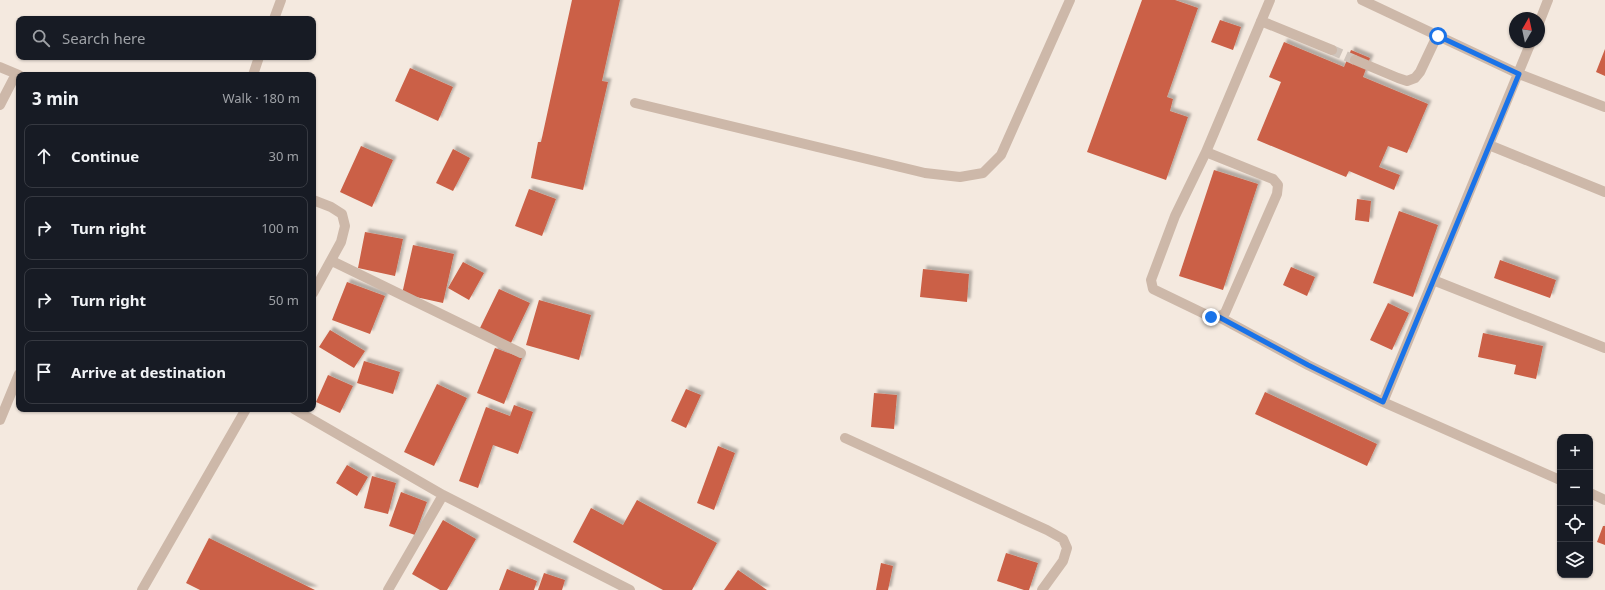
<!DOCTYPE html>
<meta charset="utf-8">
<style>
:root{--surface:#171b24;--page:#242831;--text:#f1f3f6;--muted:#9ea1a6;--line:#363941}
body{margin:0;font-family:"Noto Sans",sans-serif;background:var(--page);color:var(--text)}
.controls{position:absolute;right:12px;bottom:12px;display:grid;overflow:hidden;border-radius:8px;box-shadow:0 1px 3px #0004}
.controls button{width:36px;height:36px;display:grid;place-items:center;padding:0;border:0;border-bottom:1px solid var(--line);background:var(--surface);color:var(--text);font:20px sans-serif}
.compass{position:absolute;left:1509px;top:12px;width:36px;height:36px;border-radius:50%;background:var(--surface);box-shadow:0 1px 3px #0004;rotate:9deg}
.stop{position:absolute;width:12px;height:12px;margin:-9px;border:3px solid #1a73e8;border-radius:50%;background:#fff}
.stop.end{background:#1a73e8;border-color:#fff;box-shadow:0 1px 4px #0008}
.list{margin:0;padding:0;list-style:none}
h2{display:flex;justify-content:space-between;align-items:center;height:52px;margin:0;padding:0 16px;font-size:17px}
h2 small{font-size:13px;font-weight:400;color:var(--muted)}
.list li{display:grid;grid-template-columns:26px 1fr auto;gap:12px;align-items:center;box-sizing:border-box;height:64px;margin:0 8px 8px;padding:0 8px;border:1px solid var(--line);border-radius:8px}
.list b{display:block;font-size:15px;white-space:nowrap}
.list em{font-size:13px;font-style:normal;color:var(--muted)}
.icon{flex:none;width:22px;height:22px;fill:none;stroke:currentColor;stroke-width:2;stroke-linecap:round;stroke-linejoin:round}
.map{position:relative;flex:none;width:1605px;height:590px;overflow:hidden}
.search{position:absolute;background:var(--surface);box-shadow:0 1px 3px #0004;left:16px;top:16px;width:300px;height:44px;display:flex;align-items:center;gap:10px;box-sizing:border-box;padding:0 14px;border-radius:8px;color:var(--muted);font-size:15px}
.panel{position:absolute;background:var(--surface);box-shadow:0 1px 3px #0004;left:16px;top:72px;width:300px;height:340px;border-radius:8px}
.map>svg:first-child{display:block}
.building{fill:#cb6046;filter:url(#shadow)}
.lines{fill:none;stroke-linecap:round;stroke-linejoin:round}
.minor-tunnel{stroke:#cfc4bb;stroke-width:10;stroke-dasharray:10 5;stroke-linecap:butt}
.minor{stroke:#cdb8a9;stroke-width:10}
.route{stroke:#1a73e8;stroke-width:5}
</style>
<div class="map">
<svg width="1605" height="590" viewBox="0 0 1605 590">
<defs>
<filter id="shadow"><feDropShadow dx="3.5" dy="-3.5" stdDeviation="1" flood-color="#0004"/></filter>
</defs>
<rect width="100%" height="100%" fill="#f4e9df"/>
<path class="building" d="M572,0H620L602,81L608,82L583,190L531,178L538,142H541Z
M1142,0H1175L1198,8L1167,97L1173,99L1170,111L1188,117L1166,180L1087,152Z
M1220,20L1241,27L1233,50L1211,42Z
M1284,42L1344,67L1351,50L1370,58L1363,77L1428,104L1407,153L1388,146L1379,167L1400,175L1394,190L1349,171L1346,177L1257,140L1281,82L1269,77Z
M1605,49V76L1596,72Z
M410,68L453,87L438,121L395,101Z
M361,146L393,160L372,207L340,192Z
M453,149L470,158L453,191L436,183Z
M1214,170L1258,184L1223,290L1179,276Z
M529,189L556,199L542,236L515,226Z
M1357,199L1371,201L1369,222L1355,220Z
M1399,211L1438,225L1413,297L1373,283Z
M365,232L403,239L395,276L358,268Z
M413,245L454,254L443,303L402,294Z
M1500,260L1556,280L1550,298L1494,278Z
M463,262L484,273L469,300L448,288Z
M1291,267L1315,277L1307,296L1283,285Z
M923,269L969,274L967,302L920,297Z
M347,282L385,296L370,334L332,320Z
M499,289L530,303L510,345L479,330Z
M539,300L591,315L579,360L526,345Z
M1388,303L1409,313L1392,350L1370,340Z
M330,330L365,351L354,368L319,347Z
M1483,333L1543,346L1536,379L1514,374L1516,365L1478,357Z
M495,348L522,358L504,404L477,393Z
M364,361L400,372L393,394L357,383Z
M328,375L353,386L340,413L316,402Z
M437,384L467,398L434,466L404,452Z
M686,389L701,395L686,428L671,421Z
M1265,392L1377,444L1367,466L1255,414Z
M874,393L897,395L894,429L871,427Z
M514,405L533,412L518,454L493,445L478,488L459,481L486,407L510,416Z
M718,446L735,453L714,510L697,503Z
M347,465L368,477L357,496L336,483Z
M372,476L396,483L388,514L364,508Z
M401,492L427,502L415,535L389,526Z
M637,500L717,543L692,590H663L573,542L591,508L623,525Z
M443,520L476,539L447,590H440L412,574Z
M1603,526H1605V545L1597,542Z
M209,538L315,590H200L186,583Z
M1006,553L1038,563L1029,590H1024L997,581Z
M881,563L893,566L888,590H876Z
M507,569L537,581L534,590H499Z
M738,570L767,590H724Z
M544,573L565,580L562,590H538Z"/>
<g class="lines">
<path class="minor-tunnel" d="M1332,50L1355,60"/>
<path class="minor" d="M1270,0L1206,152L1175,216L1151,280L1153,289L1211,317H1219L1308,365L1383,402L1560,480
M1362,0L1519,74L1605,107
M274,19L281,0
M1261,21L1332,50
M1539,23L1548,0
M1355,60L1398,78L1407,81L1415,78L1420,72L1437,36
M0,67L19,75
M253,75L259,57
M635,103L925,173L960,177L983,173L1001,155L1070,0
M0,105L16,74
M1489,145L1605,192
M1206,152L1273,179L1278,185L1277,194L1225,313L1219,317
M313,200L331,207L342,214L345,226L341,242L313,293
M332,261L521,353
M1433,280L1605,348
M1383,402L1531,42
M294,409L443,495L630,590
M0,420L19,374
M845,438L1047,530L1063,539L1067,548L1063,561L1042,590
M1590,493L1605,500
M142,590L246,409
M388,590L443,495"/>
</g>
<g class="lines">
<path class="route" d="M1211,317H1219L1308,365L1383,402L1519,74L1438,36"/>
</g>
</svg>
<div class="controls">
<button>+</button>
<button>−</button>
<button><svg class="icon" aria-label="locate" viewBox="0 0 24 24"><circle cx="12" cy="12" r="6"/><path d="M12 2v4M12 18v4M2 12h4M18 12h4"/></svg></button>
<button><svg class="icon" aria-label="layers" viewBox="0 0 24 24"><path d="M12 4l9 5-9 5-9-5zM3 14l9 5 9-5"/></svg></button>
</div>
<svg class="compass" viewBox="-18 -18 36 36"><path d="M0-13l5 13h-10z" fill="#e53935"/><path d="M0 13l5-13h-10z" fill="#9ea1a6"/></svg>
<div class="stop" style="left:1438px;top:36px"></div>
<div class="stop end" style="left:1211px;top:317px"></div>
<div class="search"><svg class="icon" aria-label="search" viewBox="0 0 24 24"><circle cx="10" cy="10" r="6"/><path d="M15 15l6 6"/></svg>Search here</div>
<section class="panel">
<h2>3 min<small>Walk · 180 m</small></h2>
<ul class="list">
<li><svg class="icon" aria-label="ahead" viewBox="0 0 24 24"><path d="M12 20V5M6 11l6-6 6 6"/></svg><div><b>Continue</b></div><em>30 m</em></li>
<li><svg class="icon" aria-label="right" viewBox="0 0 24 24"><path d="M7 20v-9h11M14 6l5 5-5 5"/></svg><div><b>Turn right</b></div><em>100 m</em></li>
<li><svg class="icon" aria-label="right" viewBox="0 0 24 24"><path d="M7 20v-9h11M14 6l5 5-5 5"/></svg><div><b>Turn right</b></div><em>50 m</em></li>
<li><svg class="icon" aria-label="arrive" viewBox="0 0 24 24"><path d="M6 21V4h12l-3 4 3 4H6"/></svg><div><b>Arrive at destination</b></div></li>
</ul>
</section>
</div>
